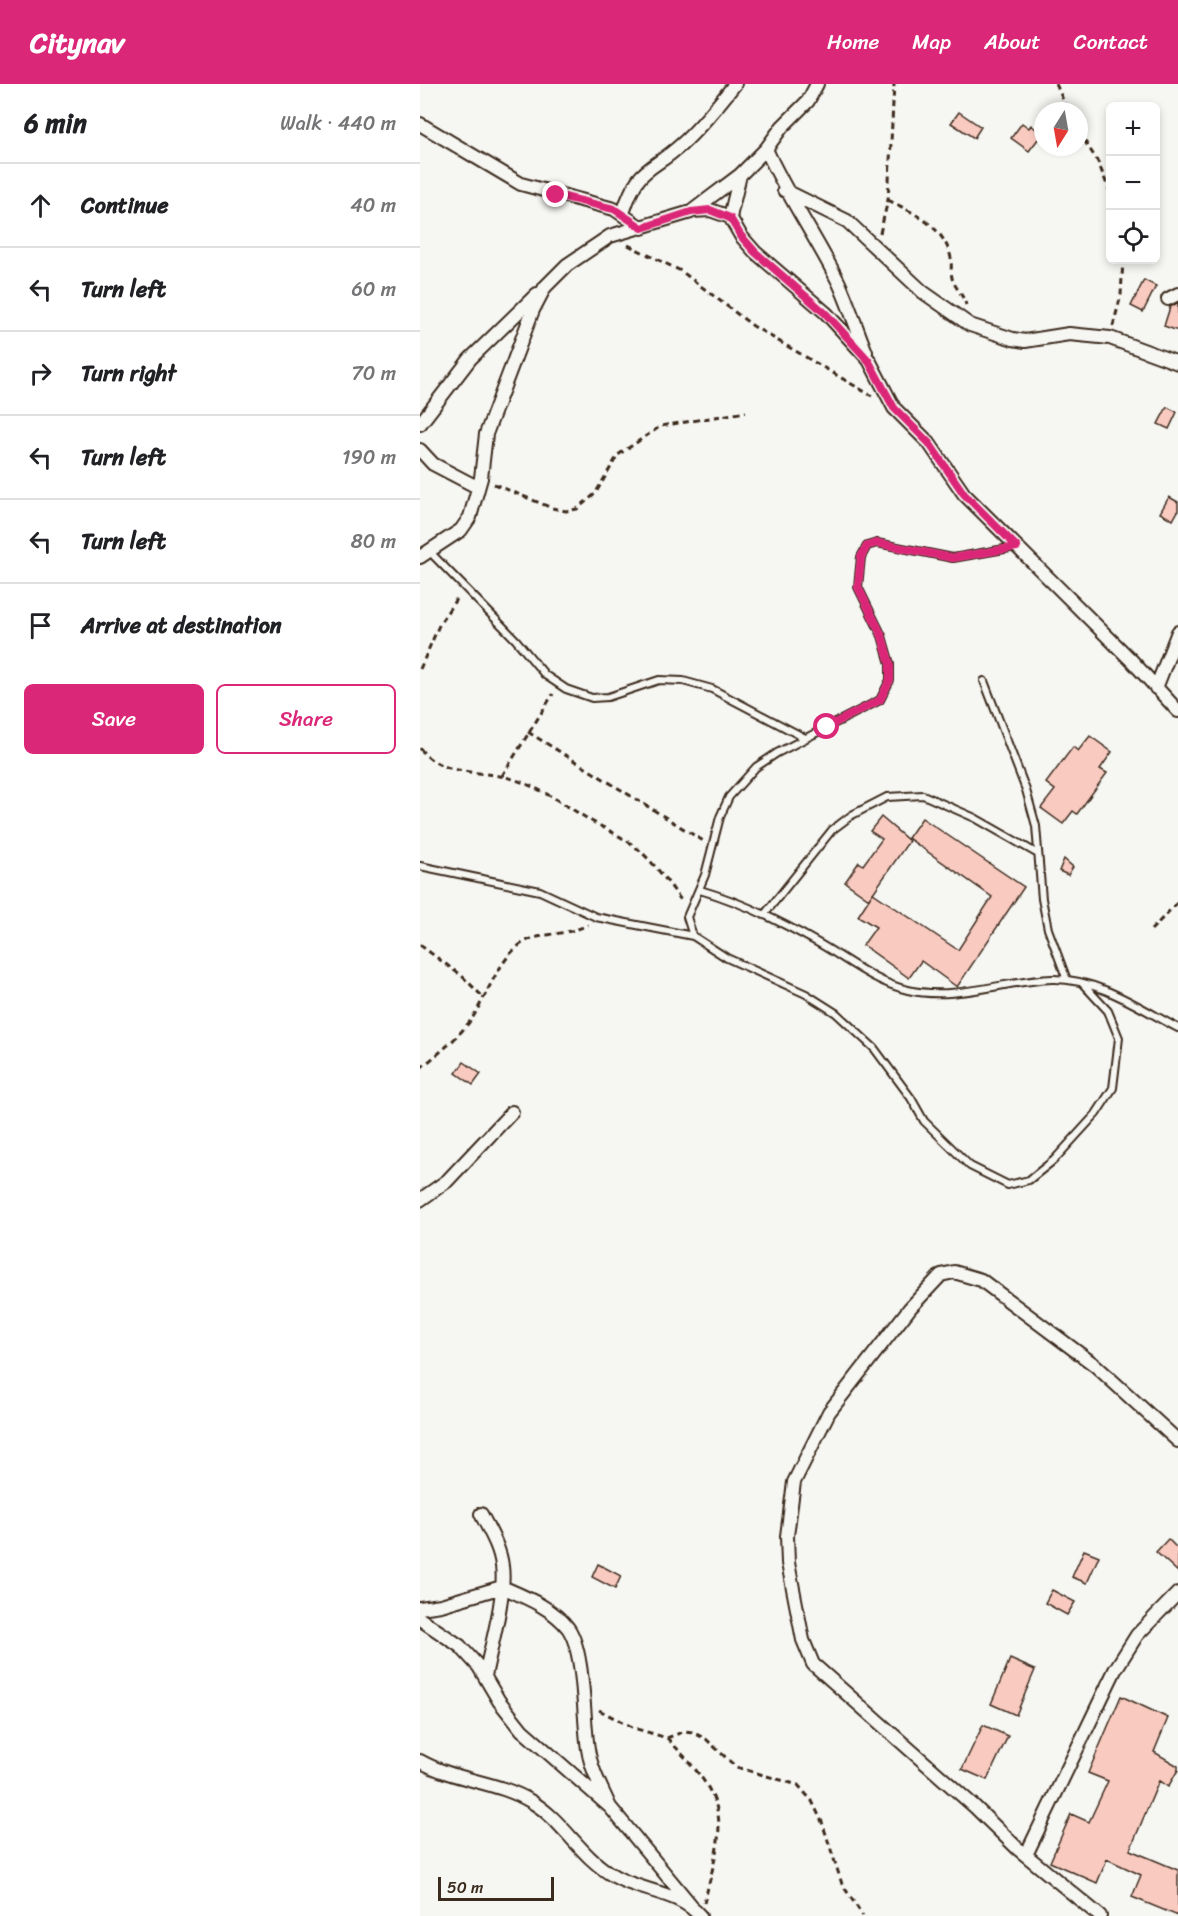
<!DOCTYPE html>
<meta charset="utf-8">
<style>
:root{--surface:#fff;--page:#f2f2f2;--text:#202124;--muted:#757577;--line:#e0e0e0;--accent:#db2777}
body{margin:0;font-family:Sriracha,sans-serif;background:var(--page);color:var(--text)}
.controls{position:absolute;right:18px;top:18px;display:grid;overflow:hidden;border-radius:9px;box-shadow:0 3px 9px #0003}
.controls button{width:54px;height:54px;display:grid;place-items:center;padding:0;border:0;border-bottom:2px solid var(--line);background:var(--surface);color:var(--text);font:30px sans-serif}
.compass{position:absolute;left:614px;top:18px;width:54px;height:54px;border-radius:50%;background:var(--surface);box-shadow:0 3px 9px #0003;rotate:191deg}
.scale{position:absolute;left:18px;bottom:15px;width:116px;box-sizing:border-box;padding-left:6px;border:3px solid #3b2a1e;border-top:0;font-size:16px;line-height:21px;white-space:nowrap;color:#3b2a1e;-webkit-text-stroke:4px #f6f6f2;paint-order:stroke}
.stop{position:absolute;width:18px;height:18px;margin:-14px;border:4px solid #db2777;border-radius:50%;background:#fff}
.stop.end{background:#db2777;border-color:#fff;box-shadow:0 2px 6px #0008}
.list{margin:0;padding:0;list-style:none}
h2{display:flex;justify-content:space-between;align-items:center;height:78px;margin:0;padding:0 24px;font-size:26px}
h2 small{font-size:20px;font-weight:400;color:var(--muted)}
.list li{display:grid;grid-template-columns:39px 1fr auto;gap:18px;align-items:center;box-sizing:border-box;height:84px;padding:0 24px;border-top:2px solid var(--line)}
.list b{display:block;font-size:22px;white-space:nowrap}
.list em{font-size:20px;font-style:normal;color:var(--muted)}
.actions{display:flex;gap:12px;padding:18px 24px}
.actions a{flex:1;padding:14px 0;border:2px solid var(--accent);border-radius:9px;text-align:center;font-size:21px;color:var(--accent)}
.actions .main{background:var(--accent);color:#fff}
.icon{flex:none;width:33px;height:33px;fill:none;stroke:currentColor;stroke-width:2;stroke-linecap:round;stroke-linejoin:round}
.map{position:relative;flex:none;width:758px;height:1832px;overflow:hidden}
header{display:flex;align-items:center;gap:36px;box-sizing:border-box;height:84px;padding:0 30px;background:var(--accent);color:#fff}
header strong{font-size:28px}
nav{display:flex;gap:33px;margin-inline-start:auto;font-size:21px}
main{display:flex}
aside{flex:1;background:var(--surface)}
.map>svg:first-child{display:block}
.building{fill:#f9cac0;stroke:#3b2a1e;stroke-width:1.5}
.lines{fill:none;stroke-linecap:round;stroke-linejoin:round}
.lane-casing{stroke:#3b2a1e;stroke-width:10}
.street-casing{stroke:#3b2a1e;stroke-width:16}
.path{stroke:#3b2a1e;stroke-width:3;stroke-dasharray:6 4.5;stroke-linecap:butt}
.lane{stroke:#f6f6f2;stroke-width:6}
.street{stroke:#f6f6f2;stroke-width:12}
.route{stroke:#db2777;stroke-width:8}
</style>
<header>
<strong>Citynav</strong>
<nav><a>Home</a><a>Map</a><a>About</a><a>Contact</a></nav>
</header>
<main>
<aside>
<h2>6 min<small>Walk · 440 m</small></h2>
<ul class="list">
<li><svg class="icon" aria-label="ahead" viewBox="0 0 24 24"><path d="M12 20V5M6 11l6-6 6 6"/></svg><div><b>Continue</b></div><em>40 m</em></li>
<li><svg class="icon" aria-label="left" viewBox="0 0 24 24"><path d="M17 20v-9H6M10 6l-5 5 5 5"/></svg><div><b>Turn left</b></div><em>60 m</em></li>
<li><svg class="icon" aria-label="right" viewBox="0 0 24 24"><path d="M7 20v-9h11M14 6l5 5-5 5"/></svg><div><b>Turn right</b></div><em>70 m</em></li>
<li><svg class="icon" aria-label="left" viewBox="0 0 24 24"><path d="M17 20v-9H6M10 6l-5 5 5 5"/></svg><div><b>Turn left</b></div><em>190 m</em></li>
<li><svg class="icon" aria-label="left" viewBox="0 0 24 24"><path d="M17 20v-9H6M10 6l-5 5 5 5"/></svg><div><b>Turn left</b></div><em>80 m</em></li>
<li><svg class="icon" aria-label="arrive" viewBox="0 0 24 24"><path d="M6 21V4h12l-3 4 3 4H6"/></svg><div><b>Arrive at destination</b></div></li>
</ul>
<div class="actions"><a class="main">Save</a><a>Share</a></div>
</aside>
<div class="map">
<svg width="758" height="1832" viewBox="0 0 758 1832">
<rect width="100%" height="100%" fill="#f6f6f2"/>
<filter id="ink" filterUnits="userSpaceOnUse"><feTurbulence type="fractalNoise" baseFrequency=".0167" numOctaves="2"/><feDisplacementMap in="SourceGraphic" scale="12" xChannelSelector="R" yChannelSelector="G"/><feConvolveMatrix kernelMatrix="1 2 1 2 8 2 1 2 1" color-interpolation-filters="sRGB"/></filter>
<g filter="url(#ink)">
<path class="building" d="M539,28L561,43L554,54L531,39Z
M602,39L609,44L611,41L622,50L609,67L591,54Z
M724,196L736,202L723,228L711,222Z
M758,219V247L744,242L750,223Z
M747,323L757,328L749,345L738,340Z
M749,413L758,418V427L753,436L740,429Z
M670,652L692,668L680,685L687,689L657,730L653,727L643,740L621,724L635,706L626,699L653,663L658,667Z
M461,733L489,757L449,815L425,798L439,778L443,781L462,755L450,747Z
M502,734L604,803L537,903L501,877L489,894L443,861L456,843L438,832L453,809L538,866L572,813L488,754Z
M644,775L653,783L648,791L639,787Z
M44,978L61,990L53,1001L36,989Z
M748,1455L758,1465V1488L736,1468Z
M664,1466L679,1472L667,1499L652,1493Z
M178,1480L201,1492L195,1505L172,1493Z
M632,1506L655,1518L647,1531L625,1519Z
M590,1575L615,1586L596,1631L571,1620Z
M701,1612L748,1634L734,1668L758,1682V1686L748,1703L739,1697L710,1766L758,1786V1832L712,1813L721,1791L687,1775L677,1799L630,1778L651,1730L669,1738L688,1697L668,1689Z
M563,1641L588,1652L567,1696L542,1685Z"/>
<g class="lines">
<g class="lane-casing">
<path id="lane" d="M596,463L533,474L457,459L447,462L441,473L438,503L462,552L470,580V596L460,616L357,669L336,683L309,713L300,733L285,791L267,833L273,852L307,874L386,910L416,929L454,964L491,1014L504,1037L550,1082L588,1101L609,1096L634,1076L676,1030L693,1004L699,954L688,927L662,899
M9,467L96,556L125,591L146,605L172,614L188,613L239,596L263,597L292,605L385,654
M564,597L606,706L616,742L622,815L628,845L647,896
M0,782L120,807L176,833L273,852
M280,806C322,818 362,838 400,860C428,876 456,899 488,906C535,917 584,897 632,895C677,894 720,924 758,944
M344,831L412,746L432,731L467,713L503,711L555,734L618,770"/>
</g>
<g class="street-casing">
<path id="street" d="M0,40L101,100L194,125L222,144
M346,65C367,112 396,153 419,199C429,221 437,246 446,268
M320,91L310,133L321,152L335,168L406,229L449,276L474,324L509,359L544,410L712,577L758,627
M364,106L427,137L503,208L550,241L593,255L605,257L649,250L690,254L758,279
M272,127L290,126L310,133
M203,129C219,80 229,90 262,60C282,42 298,21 315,0
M748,215L758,210
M0,340L50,275L117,210
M0,366L13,380L57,403
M0,473L41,446L50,433L61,394L66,350L113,226L125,203L147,181L190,152L271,128L288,115L320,91L346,65L362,43L388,17L397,0
M736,604L758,548
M0,1116L27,1097L92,1028
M61,1430C69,1446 80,1463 82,1482C86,1512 71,1561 65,1592
M0,1524L21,1521L82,1503C105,1513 133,1524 148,1544C165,1568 163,1635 168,1665C171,1685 181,1703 189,1721
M0,1535L40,1562L59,1583L79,1617L102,1646L190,1723L271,1821
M0,1677C35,1697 78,1697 112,1718C144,1737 159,1772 194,1792C221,1808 259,1807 280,1832
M606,1771L695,1586L717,1551L758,1509
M680,1832L597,1764L555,1723L393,1580L383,1556L368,1479L367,1452L374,1398L409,1328L490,1224L521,1191L534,1188L561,1196L676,1282L758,1357"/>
</g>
<path class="path" d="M636,0L648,27
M659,48L678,78L690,108
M468,116C494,129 524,142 531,174C532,181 530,190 533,197C537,206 543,211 546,221
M460,149L468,116L474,0
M208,161L261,187L333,242L452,312
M693,242L701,211L703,176
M74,400L132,424L146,427L157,425L175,410L198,371L241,342L326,328
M0,585L20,539L38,512
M108,648L285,758
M0,664C20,694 65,685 96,696C122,705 145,721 168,735C185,745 204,753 219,766C236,781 250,801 263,819
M82,692L133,610
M731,846L758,818
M0,861L43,893L64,914
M0,984C19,970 40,952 53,933C67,911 81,870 106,857C125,848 145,852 168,841
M179,1626L214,1644L247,1654L265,1647L272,1648L286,1655L316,1683L378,1701L392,1717L402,1738L422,1800L443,1832
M247,1654C311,1720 306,1733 284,1819"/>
<use href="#lane" class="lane"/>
<use href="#street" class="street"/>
</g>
</g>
<g class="lines" filter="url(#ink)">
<path class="route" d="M136,111L194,125L222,144L271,128L290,126L310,134L321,152L335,168L406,230L448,276L474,324L509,359L544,410L597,463L533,474L457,459L447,462L441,473L438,503L462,552L470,580V596L460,616L407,643"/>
</g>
</svg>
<div class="controls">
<button>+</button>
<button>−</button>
<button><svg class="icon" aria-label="locate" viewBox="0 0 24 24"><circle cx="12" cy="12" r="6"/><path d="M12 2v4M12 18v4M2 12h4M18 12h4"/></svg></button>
</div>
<svg class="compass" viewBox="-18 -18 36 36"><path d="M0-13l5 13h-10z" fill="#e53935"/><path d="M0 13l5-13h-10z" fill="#757577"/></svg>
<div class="scale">50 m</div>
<div class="stop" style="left:407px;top:643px"></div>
<div class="stop end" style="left:136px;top:111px"></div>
</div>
</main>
